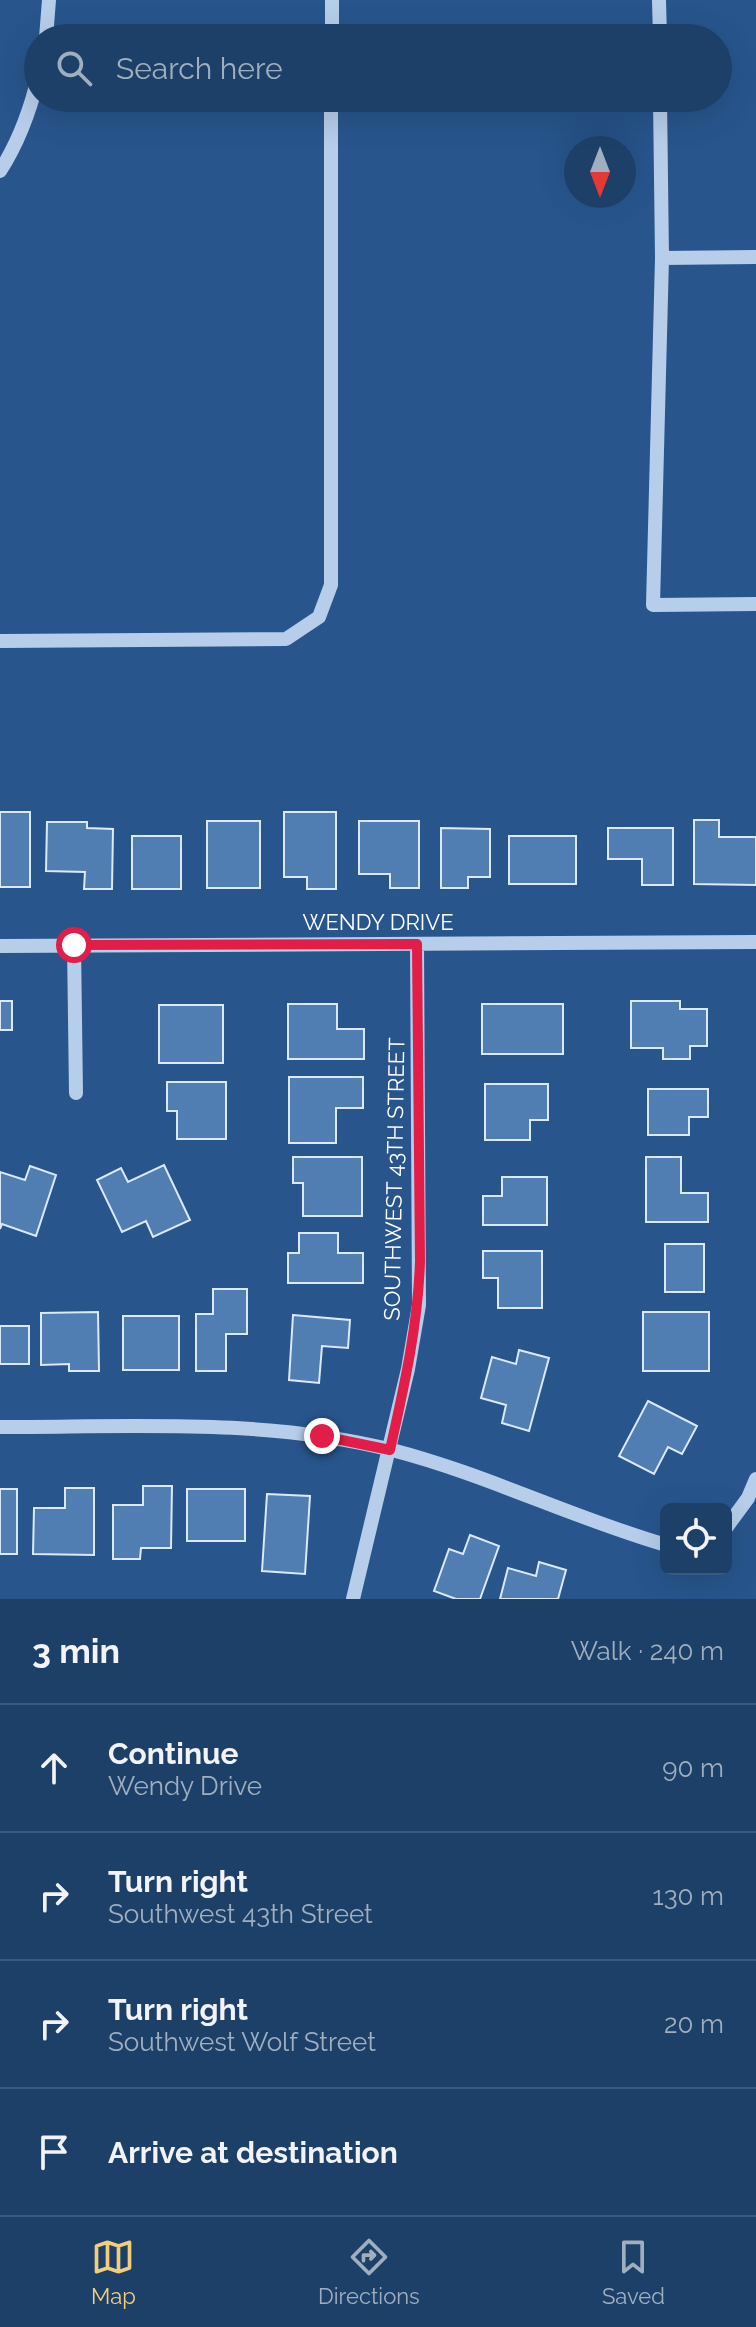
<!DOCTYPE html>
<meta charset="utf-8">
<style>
:root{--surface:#1d4069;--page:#25476f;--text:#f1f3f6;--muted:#a0afc0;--line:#3b597d;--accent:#f2ce7c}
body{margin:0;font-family:Raleway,sans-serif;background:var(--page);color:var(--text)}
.controls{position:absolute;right:24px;bottom:24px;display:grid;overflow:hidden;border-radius:12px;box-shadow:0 8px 32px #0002}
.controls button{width:72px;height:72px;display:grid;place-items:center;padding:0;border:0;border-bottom:2px solid var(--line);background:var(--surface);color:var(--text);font:40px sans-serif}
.compass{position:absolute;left:564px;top:136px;width:72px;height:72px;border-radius:50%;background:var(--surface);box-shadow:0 8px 32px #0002;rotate:180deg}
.stop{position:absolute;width:24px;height:24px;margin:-18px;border:6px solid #e11d48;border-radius:50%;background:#fff}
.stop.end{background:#e11d48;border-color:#fff;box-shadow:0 2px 8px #0008}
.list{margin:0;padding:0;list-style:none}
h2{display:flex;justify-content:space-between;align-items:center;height:104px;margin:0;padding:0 32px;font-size:34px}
h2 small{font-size:26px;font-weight:400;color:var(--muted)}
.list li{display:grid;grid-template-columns:52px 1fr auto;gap:24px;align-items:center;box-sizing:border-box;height:128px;padding:0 32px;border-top:2px solid var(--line)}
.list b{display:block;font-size:30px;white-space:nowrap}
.list p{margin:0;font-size:26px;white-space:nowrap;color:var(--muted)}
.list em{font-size:26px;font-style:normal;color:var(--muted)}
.icon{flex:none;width:44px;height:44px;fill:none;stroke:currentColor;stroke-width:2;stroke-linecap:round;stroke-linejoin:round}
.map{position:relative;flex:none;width:756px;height:1599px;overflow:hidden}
.search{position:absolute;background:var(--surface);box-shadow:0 8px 32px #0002;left:24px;right:24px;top:24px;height:88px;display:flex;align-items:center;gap:20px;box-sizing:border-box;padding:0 28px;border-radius:44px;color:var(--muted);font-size:30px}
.sheet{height:616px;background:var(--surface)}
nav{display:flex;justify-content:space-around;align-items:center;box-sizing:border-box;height:112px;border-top:2px solid var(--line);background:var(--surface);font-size:22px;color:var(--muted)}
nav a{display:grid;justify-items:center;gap:4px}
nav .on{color:var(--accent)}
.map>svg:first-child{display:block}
.building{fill:#507eb2;stroke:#dbe8f8;stroke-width:2}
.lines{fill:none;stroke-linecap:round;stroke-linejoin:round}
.minor{stroke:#b6ceea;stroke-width:14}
.route{stroke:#e11d48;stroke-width:10}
.labels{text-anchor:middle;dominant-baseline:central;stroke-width:7;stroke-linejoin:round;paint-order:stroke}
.street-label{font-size:22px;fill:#fff;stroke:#27558c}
</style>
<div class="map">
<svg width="756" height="1599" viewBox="0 0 756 1599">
<rect width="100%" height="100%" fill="#27558c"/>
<path class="building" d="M0,812H30V887H0Z
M284,812H336V889H307V877H284Z
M694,820H719V837H756V885L694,884Z
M207,821H260V888H207Z
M359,821H419V888H390V874H359Z
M47,822H87V828L113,829L112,889H84L85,872L46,871Z
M441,828L490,829V877H468V888H441Z
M608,828H673V885H642V859H608Z
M132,836H181V889H132Z
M509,836H576V884H509Z
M0,1001H12V1030H0Z
M631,1001H680V1009H707V1046H690V1059H663V1048H631Z
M288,1004H337V1029H364V1059H288Z
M482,1004H563V1054H482Z
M159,1005H223V1063H159Z
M289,1077H363V1108H336V1143H289Z
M167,1082H226V1139H177V1111H167Z
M485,1084H548V1120H530V1140H485Z
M648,1089H708V1117H689V1135H648Z
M293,1157H362V1216H303V1183H293Z
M646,1157H681V1193H708V1222H646Z
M164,1165L190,1220L153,1237L146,1221L122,1232L97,1180L121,1168L128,1182Z
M30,1166L56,1175L36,1236L2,1224L0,1229V1172L25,1180Z
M502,1177H547V1225H483V1196H502Z
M299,1233H338V1253H363V1283H288V1253H299Z
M665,1244H704V1292H665Z
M483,1251H542V1308H498V1278H483Z
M213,1289H247V1334H226V1371H196V1314H213Z
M98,1312L99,1371H69V1364L41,1365V1313Z
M643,1312H709V1371H643Z
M293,1315L350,1320L348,1348L322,1346L319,1383L289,1380Z
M123,1316H179V1370H123Z
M0,1326H29V1364H0Z
M519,1350L549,1358L529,1431L502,1423L506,1405L481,1398L492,1357L516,1364Z
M648,1401L697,1426L682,1454L668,1447L654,1474L619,1456Z
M143,1486H172L171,1548H141L140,1559H113V1505H143Z
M65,1488H94V1555L33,1554L34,1508H65Z
M0,1489H17V1554H0Z
M187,1489H245V1541H187Z
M267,1494L310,1496L305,1574L262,1571Z
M470,1535L499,1546L480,1599H456L434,1591L449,1549L463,1554Z
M539,1562L566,1570L558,1599H500L508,1568L536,1576Z"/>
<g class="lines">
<path class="minor" d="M659,0L660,38
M46,38L49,0
M332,38V0
M660,98L662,258L756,257
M0,171C18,143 30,111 38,78
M662,258L653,605L756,604
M0,641L286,639L319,617L331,585V98
M74,945L76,1093
M0,946L756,942
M0,1427C130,1427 264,1418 392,1450C485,1474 573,1518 666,1545
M726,1528L748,1498L756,1479
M353,1599L408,1369L419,1305L417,944"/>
</g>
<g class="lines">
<path class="route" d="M74,945L417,944L420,1261C418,1326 404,1387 390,1450L322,1436"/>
</g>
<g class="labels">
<g class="street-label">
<text x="378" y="922">WENDY DRIVE</text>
<text transform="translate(394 1179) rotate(-89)">SOUTHWEST 43TH STREET</text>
</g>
</g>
</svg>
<div class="controls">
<button><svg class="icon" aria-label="locate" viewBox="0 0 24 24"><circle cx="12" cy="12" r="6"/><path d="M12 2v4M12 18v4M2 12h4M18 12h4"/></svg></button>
</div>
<svg class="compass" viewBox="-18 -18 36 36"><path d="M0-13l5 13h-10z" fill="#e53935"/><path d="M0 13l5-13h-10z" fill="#a0afc0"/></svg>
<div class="stop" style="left:74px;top:945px"></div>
<div class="stop end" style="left:322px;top:1436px"></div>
<div class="search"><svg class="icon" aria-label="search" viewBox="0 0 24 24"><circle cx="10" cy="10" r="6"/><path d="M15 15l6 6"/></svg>Search here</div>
</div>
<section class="sheet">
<h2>3 min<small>Walk · 240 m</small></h2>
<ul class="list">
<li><svg class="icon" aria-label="ahead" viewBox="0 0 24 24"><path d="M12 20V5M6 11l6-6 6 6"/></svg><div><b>Continue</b><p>Wendy Drive</p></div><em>90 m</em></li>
<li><svg class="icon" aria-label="right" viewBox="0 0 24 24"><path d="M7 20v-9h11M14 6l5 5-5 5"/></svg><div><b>Turn right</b><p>Southwest 43th Street</p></div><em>130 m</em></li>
<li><svg class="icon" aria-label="right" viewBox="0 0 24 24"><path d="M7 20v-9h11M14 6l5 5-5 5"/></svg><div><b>Turn right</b><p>Southwest Wolf Street</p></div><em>20 m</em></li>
<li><svg class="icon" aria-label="arrive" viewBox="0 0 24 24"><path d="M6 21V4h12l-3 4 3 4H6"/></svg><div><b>Arrive at destination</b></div></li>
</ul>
</section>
<nav>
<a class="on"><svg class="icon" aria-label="map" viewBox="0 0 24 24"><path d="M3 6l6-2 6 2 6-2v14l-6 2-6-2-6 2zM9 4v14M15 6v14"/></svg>Map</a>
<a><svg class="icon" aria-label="directions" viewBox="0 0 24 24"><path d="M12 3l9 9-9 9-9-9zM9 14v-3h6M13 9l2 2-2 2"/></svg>Directions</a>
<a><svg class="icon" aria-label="saved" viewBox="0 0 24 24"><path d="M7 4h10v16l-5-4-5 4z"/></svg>Saved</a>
</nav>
